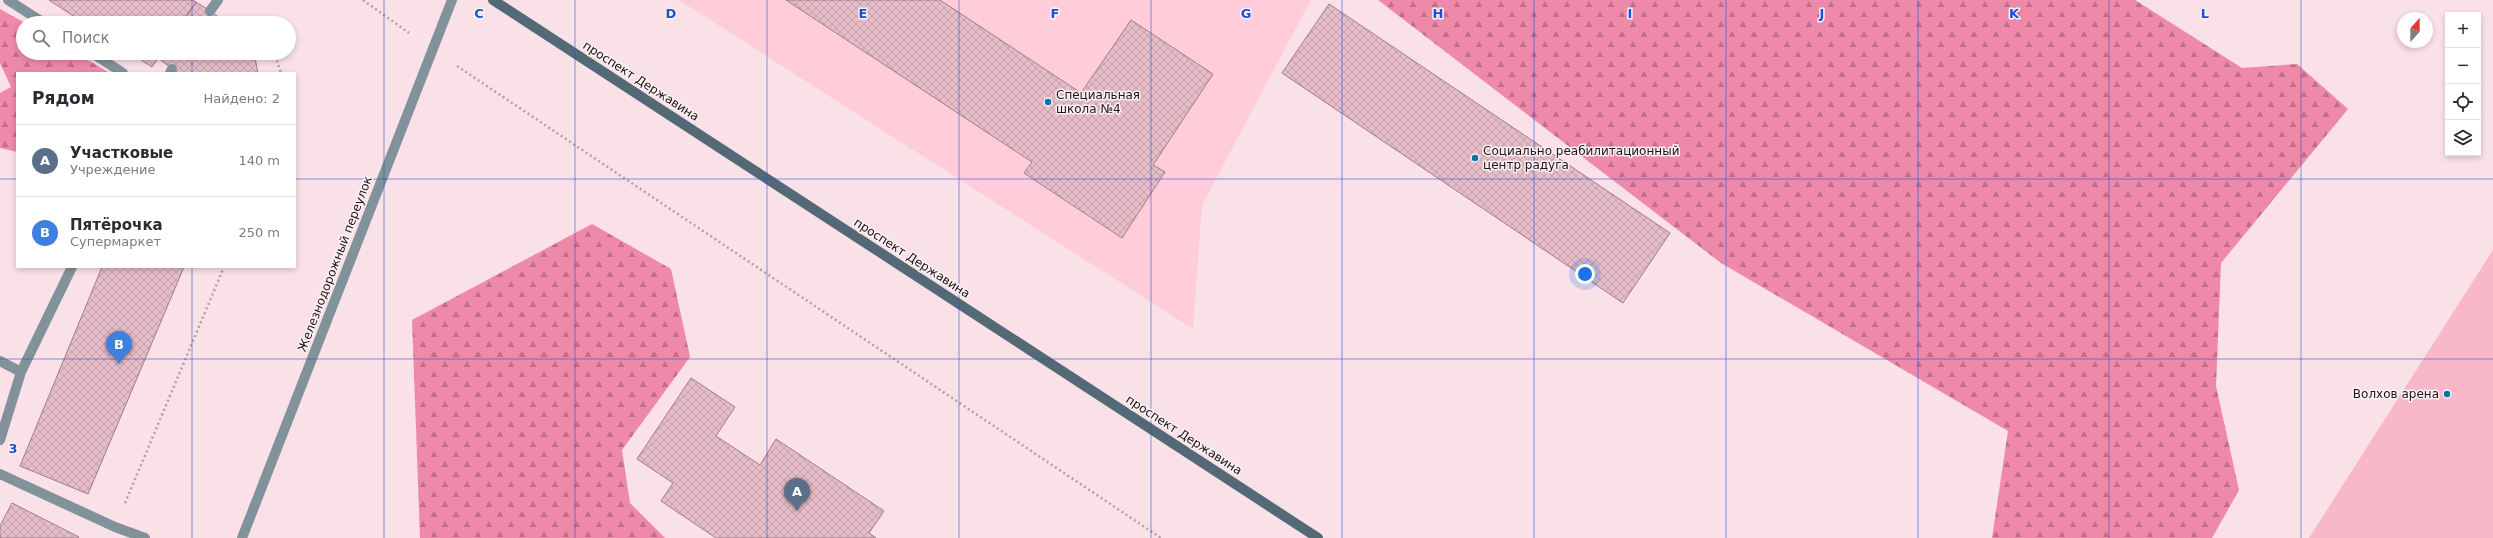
<!DOCTYPE html>
<html lang="ru">
<meta charset="utf-8">
<style>
:root{--surface:#fff;--page:#f7f7f7;--text:#2b2b33;--muted:#7c7c81;--line:#e1e1e2;--accent:#0b8043}
body{margin:0;font-family:"DejaVu Sans",sans-serif;background:var(--page);color:var(--text)}
.controls{position:absolute;right:12px;top:12px;display:grid;overflow:hidden;border-radius:0px;box-shadow:0 2px 6px #0003}
.controls button{width:36px;height:36px;display:grid;place-items:center;padding:0;border:0;border-bottom:1px solid var(--line);background:var(--surface);color:var(--text);font:20px sans-serif}
.compass{position:absolute;left:2397px;top:12px;width:36px;height:36px;border-radius:50%;background:var(--surface);box-shadow:0 2px 6px #0003;rotate:21deg}
.you{position:absolute;left:1585px;top:274px;width:14px;height:14px;margin:-10px;border:3px solid #fff;border-radius:50%;background:#1a73e8;box-shadow:0 0 0 6px #1a73e833}
.badge{display:grid;place-items:center;width:26px;height:26px;border-radius:50%;background:var(--accent);color:#fff;font-size:13px;font-weight:700}
.pin{position:absolute;translate:-50% -33px;filter:drop-shadow(0 1px 2px #0008)}
.pin::after{content:'';position:absolute;top:21px;width:14px;height:12px;background:inherit;clip-path:polygon(0 0,100% 0,50% 100%)}
.list{margin:0;padding:0;list-style:none}
h2{display:flex;justify-content:space-between;align-items:center;height:52px;margin:0;padding:0 16px;font-size:17px}
h2 small{font-size:13px;font-weight:400;color:var(--muted)}
.list li{display:grid;grid-template-columns:26px 1fr auto;gap:12px;align-items:center;box-sizing:border-box;height:72px;padding:0 16px;border-top:1px solid var(--line)}
.list b{display:block;font-size:15px;white-space:nowrap}
.list p{margin:0;font-size:13px;white-space:nowrap;color:var(--muted)}
.list em{font-size:13px;font-style:normal;color:var(--muted)}
.icon{flex:none;width:22px;height:22px;fill:none;stroke:currentColor;stroke-width:2;stroke-linecap:round;stroke-linejoin:round}
.map{position:relative;flex:none;width:2493px;height:538px;overflow:hidden}
.search{position:absolute;background:var(--surface);box-shadow:0 2px 6px #0003;left:16px;top:16px;width:280px;height:44px;display:flex;align-items:center;gap:10px;box-sizing:border-box;padding:0 14px;border-radius:22px;color:var(--muted);font-size:15px}
.panel{position:absolute;background:var(--surface);box-shadow:0 2px 6px #0003;left:16px;top:72px;width:280px;height:196px;border-radius:0px}
.map>svg:first-child{display:block}
.built{fill:#ffcdda}
.green{fill:#f9b7ca}
.forest{fill:url(#forest-firs)}
.building{fill:url(#building-cross-hatch);stroke:#a17b85}
.lines{fill:none;stroke-linecap:round;stroke-linejoin:round}
.path{stroke:#b49ea4;stroke-width:2.5;stroke-dasharray:2 3;stroke-linecap:butt}
.service{stroke:#82929b;stroke-width:10}
.minor{stroke:#82929b;stroke-width:10}
.secondary{stroke:#536a76;stroke-width:10}
.grid{fill:none;stroke:#1d4ed8;stroke-width:1;stroke-opacity:0.55}
.poi-dot{fill:#0278a1;stroke:#fbf2f4;stroke-width:1.5}
.labels{text-anchor:middle;dominant-baseline:central;stroke-width:3;stroke-linejoin:round;paint-order:stroke}
.street-label{font-size:12px;fill:#211317;stroke:#fbf2f4}
.poi-label{font-size:12px;fill:#211317;stroke:#fbf2f4;text-anchor:start}
.grid-label{font-size:13px;text-anchor:middle;font-weight:bold;fill:#1d4ed8;stroke:#fbf2f4;stroke-width:3;stroke-linejoin:round;paint-order:stroke}
</style>
<div class="map">
<svg width="2493" height="538" viewBox="0 0 2493 538">
<defs>
<pattern id="forest-firs" width="22" height="20" patternUnits="userSpaceOnUse"><rect width="22" height="20" fill="#ef89aa"/><path d="M5 1l3.5 6h-7zM16 11l3.5 6h-7z" fill="#c16f89"/></pattern>
<pattern id="building-cross-hatch" width="8" height="8" patternUnits="userSpaceOnUse"><rect width="8" height="8" fill="#e5bcc7"/><path d="M0 0l8 8M0 8l8-8" fill="none" stroke="#c4a1aa"/></pattern>
</defs>
<rect width="100%" height="100%" fill="#fae0e7"/>
<path class="built" d="M679,0H1311L1202,205L1193,329Z"/>
<path class="green" d="M2493,250V538H2309Z"/>
<path class="forest" d="M1378,0H2135L2242,68L2297,64L2348,109L2221,263L2216,386L2239,490L2212,538H1992L2008,431L1721,263Z
M0,9L25,23L23,53H76L110,73H17V152L0,148V93L11,87L0,63Z
M592,224L671,269L690,357L622,450L630,503L665,538H420L412,320Z"/>
<path class="building" d="M49,0H193L196,2L182,23H84Z
M786,0H940L1081,93L1131,20L1213,74L1153,165L1165,172L1122,238L1024,173L1032,162Z
M196,2L210,11L227,23H182Z
M1329,4L1670,233L1623,303L1282,73Z
M130,53H162L152,67Z
M162,53H254L258,73H178L158,58Z
M102,267H184L88,494L20,466Z
M691,378L735,407L716,436L760,465L776,439L884,511L869,533L876,538H716L661,501L673,483L637,459Z
M12,503L79,537L78,538H0V526Z"/>
<g class="lines">
<path class="path" d="M363,0L409,33
M270,53L277,61L281,73
M457,66L1161,538
M125,503L224,267"/>
<path class="service" d="M8,0L44,23
M210,11L218,0
M92,53L123,73
M170,73L172,69
M0,361L21,372L0,440
M21,372L72,267
M0,474L115,527L145,538"/>
<path class="minor" d="M242,538L452,0"/>
<path class="secondary" d="M493,0L1318,538"/>
</g>
<path class="grid" d="M192,0V23M384,0V538M575,0V538M767,0V538M959,0V538M1151,0V538M1342,0V538M1534,0V538M1726,0V538M1918,0V538M2109,0V538M2301,0V538M192,53V73M0,179H17M295,179H2493M192,267V538M0,359H2493"/>
<g class="poi-dot">
<circle cx="1048" cy="102" r="4"/>
<circle cx="1475" cy="158" r="4"/>
<circle cx="2447" cy="394" r="4"/>
</g>
<g class="labels">
<g class="street-label">
<text transform="translate(641 81) rotate(33)">проспект Державина</text>
<text transform="translate(912 258) rotate(33)">проспект Державина</text>
<text transform="translate(335 264) rotate(-69)">Железнодорожный переулок</text>
<text transform="translate(1184 435) rotate(33)">проспект Державина</text>
</g>
<g class="poi-label">
<text x="1056" y="95">Специальная<tspan x="1056" dy="14">школа №4</tspan></text>
<text x="1483" y="151">Социально реабилитационный<tspan x="1483" dy="14">центр радуга</tspan></text>
<text x="2439" y="394" text-anchor="end">Волхов арена</text>
</g>
</g>
<g class="grid-label">
<text x="479" y="18">C</text>
<text x="671" y="18">D</text>
<text x="863" y="18">E</text>
<text x="1055" y="18">F</text>
<text x="1246" y="18">G</text>
<text x="1438" y="18">H</text>
<text x="1630" y="18">I</text>
<text x="1822" y="18">J</text>
<text x="2014" y="18">K</text>
<text x="2205" y="18">L</text>
<text x="13" y="453">3</text>
</g>
</svg>
<div class="controls">
<button>+</button>
<button>−</button>
<button><svg class="icon" aria-label="locate" viewBox="0 0 24 24"><circle cx="12" cy="12" r="6"/><path d="M12 2v4M12 18v4M2 12h4M18 12h4"/></svg></button>
<button><svg class="icon" aria-label="layers" viewBox="0 0 24 24"><path d="M12 4l9 5-9 5-9-5zM3 14l9 5 9-5"/></svg></button>
</div>
<svg class="compass" viewBox="-18 -18 36 36"><path d="M0-13l5 13h-10z" fill="#e53935"/><path d="M0 13l5-13h-10z" fill="#7c7c81"/></svg>
<div class="you"></div>
<div class="pin badge" style="left:797px;top:511px;background:#5c6f8a">A</div>
<div class="pin badge" style="left:119px;top:364px;background:#3f7fe0">B</div>
<div class="search"><svg class="icon" aria-label="search" viewBox="0 0 24 24"><circle cx="10" cy="10" r="6"/><path d="M15 15l6 6"/></svg>Поиск</div>
<section class="panel">
<h2>Рядом<small>Найдено: 2</small></h2>
<ul class="list">
<li><span class="badge" style="background:#5c6f8a">A</span><div><b>Участковые</b><p>Учреждение</p></div><em>140 m</em></li>
<li><span class="badge" style="background:#3f7fe0">B</span><div><b>Пятёрочка</b><p>Супермаркет</p></div><em>250 m</em></li>
</ul>
</section>
</div>
